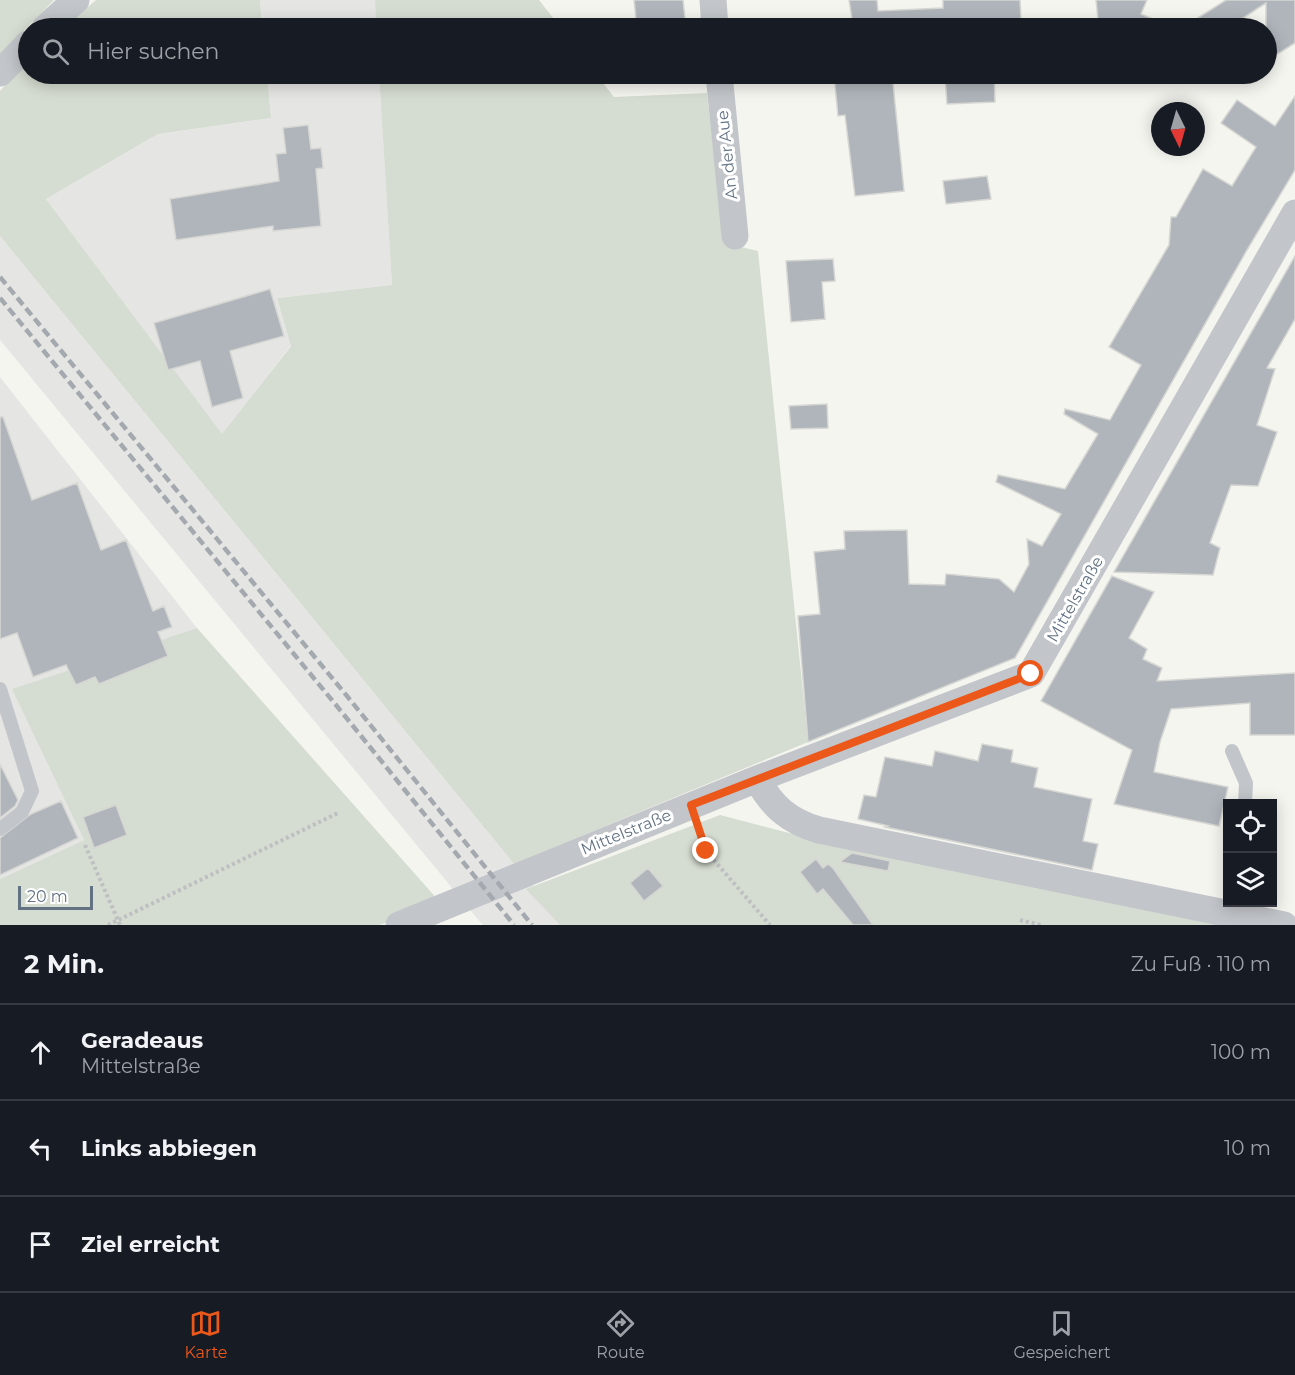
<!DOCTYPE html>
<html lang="de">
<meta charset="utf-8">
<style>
:root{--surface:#171b24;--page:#20242c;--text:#f1f3f6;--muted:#9ea1a6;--line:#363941;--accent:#ec581a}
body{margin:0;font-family:Montserrat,sans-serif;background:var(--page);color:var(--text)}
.controls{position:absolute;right:18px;bottom:18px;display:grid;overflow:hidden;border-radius:0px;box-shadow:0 3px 15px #0003}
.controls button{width:54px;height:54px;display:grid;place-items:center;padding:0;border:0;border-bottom:2px solid var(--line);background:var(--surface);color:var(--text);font:30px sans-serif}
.compass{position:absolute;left:1151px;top:102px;width:54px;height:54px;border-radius:50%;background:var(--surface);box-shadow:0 3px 15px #0003;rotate:175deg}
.scale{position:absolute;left:18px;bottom:15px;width:75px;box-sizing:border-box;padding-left:6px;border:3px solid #627283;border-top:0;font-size:16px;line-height:21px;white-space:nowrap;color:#627283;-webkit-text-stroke:4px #fff;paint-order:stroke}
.stop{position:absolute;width:18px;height:18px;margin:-14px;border:4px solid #ec581a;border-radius:50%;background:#fff}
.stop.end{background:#ec581a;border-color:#fff;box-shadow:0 2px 6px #0008}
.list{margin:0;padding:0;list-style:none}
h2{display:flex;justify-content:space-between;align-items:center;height:78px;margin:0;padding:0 24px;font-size:26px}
h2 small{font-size:20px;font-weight:400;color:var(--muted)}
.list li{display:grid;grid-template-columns:39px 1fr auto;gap:18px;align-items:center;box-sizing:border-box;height:96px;padding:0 24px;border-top:2px solid var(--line)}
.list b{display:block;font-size:22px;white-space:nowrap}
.list p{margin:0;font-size:20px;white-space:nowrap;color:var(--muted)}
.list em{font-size:20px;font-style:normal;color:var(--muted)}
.icon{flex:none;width:33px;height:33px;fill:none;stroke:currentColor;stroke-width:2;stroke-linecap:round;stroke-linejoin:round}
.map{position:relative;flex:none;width:1295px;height:925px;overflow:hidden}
.search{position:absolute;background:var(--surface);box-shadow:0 3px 15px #0003;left:18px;right:18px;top:18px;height:66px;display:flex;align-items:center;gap:15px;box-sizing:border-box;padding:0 21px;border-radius:33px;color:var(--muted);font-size:22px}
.sheet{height:366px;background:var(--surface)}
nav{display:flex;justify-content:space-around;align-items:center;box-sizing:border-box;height:84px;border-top:2px solid var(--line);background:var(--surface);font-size:16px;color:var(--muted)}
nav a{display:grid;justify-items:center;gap:3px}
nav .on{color:var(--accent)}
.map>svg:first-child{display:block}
.built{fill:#e5e6e4}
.green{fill:#d5dcd1}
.building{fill:#afb5bb;stroke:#d6d6d3;stroke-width:1.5}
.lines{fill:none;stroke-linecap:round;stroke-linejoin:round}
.path{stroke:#bebfc1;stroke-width:4;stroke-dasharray:3 3;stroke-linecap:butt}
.lane{stroke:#c2c5c9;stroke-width:14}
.street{stroke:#c2c5c9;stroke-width:27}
.rail{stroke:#a4a9af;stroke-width:4.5;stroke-dasharray:9 4.5;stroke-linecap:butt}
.route{stroke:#ec581a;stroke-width:8}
.labels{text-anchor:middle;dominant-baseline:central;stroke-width:6;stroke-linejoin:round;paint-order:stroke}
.street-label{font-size:16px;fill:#627283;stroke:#fff}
</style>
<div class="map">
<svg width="1295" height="925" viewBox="0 0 1295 925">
<rect width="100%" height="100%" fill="#f5f5f0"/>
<path class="built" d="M260,0H375L376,28H262Z
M267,74H379L392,285L277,298L291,345L222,435L46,199L158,134L271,118Z
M0,236L514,864L569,925H483L476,917L0,340Z
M0,377L197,628L13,689L84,840L0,879Z"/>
<path class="green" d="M0,0H54L0,55Z
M96,0H260L262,28H63Z
M375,0H539L561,28H376Z
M28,59V74H267L271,118L158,134L46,199L222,434L291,346L277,298L392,285L379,74H596L614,97L707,93L724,243L758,251L808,742L514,864L0,236V91Z
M197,628L439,901L380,925H0V879L84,840L12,689Z
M720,815L847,848L1229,925H560L526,889Z"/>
<path class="building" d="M634,0H683L686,28H637Z
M849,0H877L878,11L943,8V0H1020L1021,20L992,21V28H857V25H853Z
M1096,0H1147L1141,14L1174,28H1124L1098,19Z
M1226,0H1295V43L1266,61V3L1228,28H1182Z
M834,74H892L904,191L855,196L845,115L838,116Z
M945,74H994L995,102L947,104Z
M1295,96V170L1247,250L1015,658L808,742L798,616L820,614L814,552L845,549L844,531L907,530L909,584L945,585L946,574L999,579L1014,592L1029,564L1027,539L1042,546L1061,514L996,482L998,475L1065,489L1098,434L1064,414L1065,409L1110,420L1141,365L1109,347L1169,245L1171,217H1176L1203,169L1232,186L1256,147L1221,123L1237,100L1275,126Z
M308,125L311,149L321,148L323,168L316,169L321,226L273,231V226L176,240L170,199L279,181L276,154L286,153L283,128Z
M987,176L991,199L946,204L943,181Z
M1295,256V319L1267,368L1275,369L1257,425L1277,432L1258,486L1231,485L1210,543L1220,548L1213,575L1114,572Z
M833,259L835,281L822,282L825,319L791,322L786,261Z
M270,289L284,336L230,351L243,398L212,407L200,361L168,370L154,323Z
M827,404L828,428L791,429L789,406Z
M0,417H3L32,500L77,483L101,550L126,540L153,611L164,606L172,627L158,632L168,656L99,684L95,677L76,685L66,665L33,677L17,633L0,639Z
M1112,576L1154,592L1129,638L1147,649L1143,659L1162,668L1157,681L1295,673V735H1250V703L1171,709L1160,742L1154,772L1228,787L1219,826L1114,804L1132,750L1041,701Z
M982,744L1013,750L1011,762L1038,768L1034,787L1092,799L1083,841L1098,844L1092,870L885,827L888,826L858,819L864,795L876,797L885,757L932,766L935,751L978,761Z
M0,764L18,800L15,806L0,818Z
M61,801L78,838L0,875V838L31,814Z
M116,805L127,835L94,848L83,817Z
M852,853L890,861L888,871L840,862Z
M816,859L823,868L828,864L833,868L873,925H853L823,889L817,894L800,872Z
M648,868L663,886L644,901L630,883Z"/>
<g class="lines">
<path class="path" d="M698,828L706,851L770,925
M85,845L120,925
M1020,920L1041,925
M108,925L340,812"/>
<path class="lane" d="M0,689L32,791L22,812L0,829
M1232,751L1246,783L1245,804"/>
<path class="street" d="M713,0L715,28
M45,28L76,0
M0,73L28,44
M719,74L735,236
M757,779C772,806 788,821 819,830L1284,925
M399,925L757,779L1031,674L1295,213"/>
<path class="rail" d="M0,277L347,696L532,925
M0,298L336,705L514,925"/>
</g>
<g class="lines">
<path class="route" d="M706,851L691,805L1031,674"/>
</g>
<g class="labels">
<g class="street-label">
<text transform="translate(727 155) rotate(-96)">An der Aue</text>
<text transform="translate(1075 599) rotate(-60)">Mittelstraße</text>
<text transform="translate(626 832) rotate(-22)">Mittelstraße</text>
</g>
</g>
</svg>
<div class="controls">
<button><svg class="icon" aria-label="locate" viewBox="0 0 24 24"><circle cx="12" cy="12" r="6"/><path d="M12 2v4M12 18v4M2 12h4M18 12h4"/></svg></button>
<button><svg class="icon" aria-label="layers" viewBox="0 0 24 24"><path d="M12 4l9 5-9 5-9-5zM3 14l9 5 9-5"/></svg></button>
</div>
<svg class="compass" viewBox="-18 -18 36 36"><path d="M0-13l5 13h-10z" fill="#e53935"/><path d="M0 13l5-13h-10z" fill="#9ea1a6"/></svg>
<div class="scale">20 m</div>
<div class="stop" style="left:1031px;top:674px"></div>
<div class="stop end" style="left:706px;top:851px"></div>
<div class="search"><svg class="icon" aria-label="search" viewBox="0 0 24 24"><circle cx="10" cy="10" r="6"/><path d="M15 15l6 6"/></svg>Hier suchen</div>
</div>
<section class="sheet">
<h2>2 Min.<small>Zu Fuß · 110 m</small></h2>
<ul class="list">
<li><svg class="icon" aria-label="ahead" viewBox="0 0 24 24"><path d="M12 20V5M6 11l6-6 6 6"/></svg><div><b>Geradeaus</b><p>Mittelstraße</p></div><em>100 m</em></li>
<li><svg class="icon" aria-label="left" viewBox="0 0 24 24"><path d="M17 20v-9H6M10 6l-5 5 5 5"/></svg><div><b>Links abbiegen</b></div><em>10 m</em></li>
<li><svg class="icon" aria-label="arrive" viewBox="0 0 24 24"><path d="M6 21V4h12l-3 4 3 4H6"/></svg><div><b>Ziel erreicht</b></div></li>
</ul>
</section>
<nav>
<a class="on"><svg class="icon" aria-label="map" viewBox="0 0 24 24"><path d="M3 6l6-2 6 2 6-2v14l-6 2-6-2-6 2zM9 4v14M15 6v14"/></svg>Karte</a>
<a><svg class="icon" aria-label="directions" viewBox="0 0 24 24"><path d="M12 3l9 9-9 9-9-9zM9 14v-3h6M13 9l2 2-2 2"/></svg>Route</a>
<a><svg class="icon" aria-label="saved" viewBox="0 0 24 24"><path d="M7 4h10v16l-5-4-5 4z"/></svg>Gespeichert</a>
</nav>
